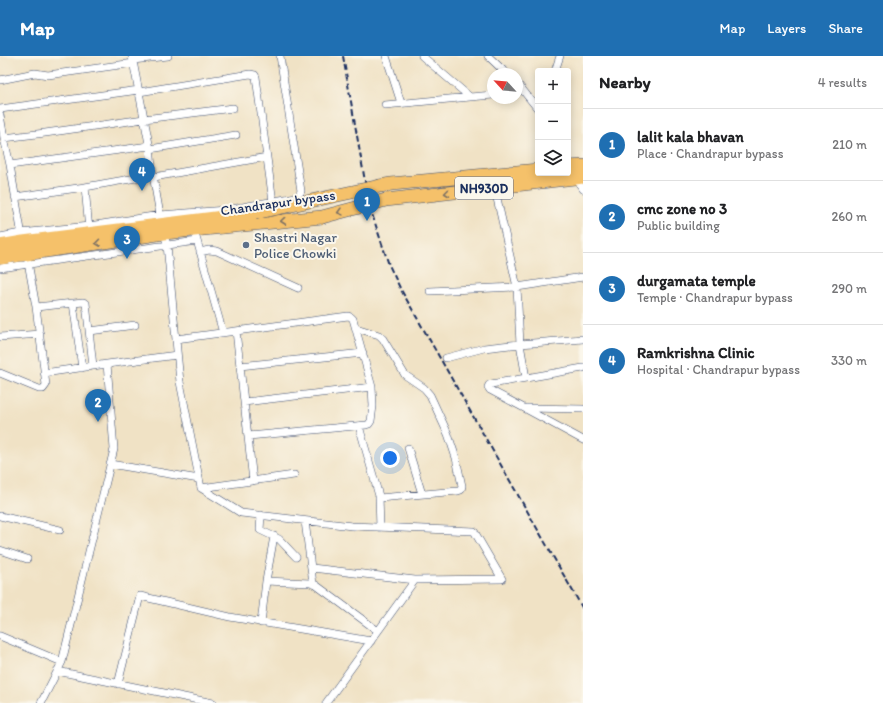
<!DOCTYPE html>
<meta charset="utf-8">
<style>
:root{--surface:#fff;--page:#f2f2f2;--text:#202124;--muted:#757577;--line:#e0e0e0;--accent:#1f6fb2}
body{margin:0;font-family:Itim,sans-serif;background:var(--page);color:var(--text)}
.controls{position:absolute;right:12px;top:12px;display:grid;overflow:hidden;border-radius:4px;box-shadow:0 2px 10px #0003}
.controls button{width:36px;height:36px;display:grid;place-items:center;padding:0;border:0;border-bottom:1px solid var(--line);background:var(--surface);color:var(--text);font:20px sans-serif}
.compass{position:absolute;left:487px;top:12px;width:36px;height:36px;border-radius:50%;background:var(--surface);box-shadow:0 2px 10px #0003;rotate:296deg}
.you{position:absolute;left:390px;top:402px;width:14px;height:14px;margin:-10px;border:3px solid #fff;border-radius:50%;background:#1a73e8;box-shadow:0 0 0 6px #1a73e833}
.badge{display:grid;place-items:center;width:26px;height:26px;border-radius:50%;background:var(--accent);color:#fff;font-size:13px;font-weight:700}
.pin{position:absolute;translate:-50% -33px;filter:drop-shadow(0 1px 2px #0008)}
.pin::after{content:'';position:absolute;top:21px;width:14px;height:12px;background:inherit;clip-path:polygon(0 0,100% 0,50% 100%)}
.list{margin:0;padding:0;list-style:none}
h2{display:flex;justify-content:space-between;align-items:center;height:52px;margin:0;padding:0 16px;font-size:17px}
h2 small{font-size:13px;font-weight:400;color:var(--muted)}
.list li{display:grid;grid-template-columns:26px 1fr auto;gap:12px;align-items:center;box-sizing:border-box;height:72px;padding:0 16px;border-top:1px solid var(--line)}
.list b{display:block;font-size:15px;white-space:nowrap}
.list p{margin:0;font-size:13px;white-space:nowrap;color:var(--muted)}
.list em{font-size:13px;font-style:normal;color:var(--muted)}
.icon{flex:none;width:22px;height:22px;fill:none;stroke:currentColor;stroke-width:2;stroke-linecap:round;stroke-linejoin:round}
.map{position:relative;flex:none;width:583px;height:647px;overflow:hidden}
header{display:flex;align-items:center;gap:24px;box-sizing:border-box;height:56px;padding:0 20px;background:var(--accent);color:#fff}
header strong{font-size:19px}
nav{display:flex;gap:22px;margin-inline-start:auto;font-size:14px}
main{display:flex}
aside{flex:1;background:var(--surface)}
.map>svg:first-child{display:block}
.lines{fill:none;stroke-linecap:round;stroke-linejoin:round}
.street-casing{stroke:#3b4a6d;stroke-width:8}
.highway-casing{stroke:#3b4a6d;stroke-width:14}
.street{stroke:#fff;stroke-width:7}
.highway{stroke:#f5c16b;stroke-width:13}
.rail{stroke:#1b2f5e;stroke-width:2;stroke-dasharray:6 3;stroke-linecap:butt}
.highway-bridge-casing{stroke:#3b4a6d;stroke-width:14;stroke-linecap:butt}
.highway-bridge{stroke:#f5c16b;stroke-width:13}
.oneway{stroke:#7d7164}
.service-dot{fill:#5c6f8a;stroke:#fbf7ec;stroke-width:1.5}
.labels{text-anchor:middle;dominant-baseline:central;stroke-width:4;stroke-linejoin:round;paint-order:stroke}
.shield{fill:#fbf7ec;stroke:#5e6b89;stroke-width:1}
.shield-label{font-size:13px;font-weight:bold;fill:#1b2f5e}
.street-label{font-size:14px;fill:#1b2f5e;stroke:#fbf7ec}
.service-label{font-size:14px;fill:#4e5e75;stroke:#fbf7ec;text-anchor:start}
</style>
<header>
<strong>Map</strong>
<nav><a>Map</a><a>Layers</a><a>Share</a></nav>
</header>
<main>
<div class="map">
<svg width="583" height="647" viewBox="0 0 583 647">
<rect width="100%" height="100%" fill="#fbf7ec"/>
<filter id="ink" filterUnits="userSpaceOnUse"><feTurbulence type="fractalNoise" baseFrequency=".025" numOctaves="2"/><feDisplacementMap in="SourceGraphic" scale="8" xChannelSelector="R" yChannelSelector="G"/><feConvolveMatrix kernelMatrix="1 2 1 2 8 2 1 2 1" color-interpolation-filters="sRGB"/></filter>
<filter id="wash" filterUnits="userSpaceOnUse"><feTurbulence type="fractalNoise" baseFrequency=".012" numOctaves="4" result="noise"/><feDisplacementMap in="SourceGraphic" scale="16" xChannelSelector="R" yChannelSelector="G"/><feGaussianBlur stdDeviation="0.9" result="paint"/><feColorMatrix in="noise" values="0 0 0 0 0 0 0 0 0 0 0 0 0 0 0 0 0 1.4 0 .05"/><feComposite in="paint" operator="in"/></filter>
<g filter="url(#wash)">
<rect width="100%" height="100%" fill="#f0e2c5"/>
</g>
<g filter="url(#ink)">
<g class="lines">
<g class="street-casing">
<path id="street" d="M132,0L150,93L153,119L160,159L167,189L180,326L201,432L241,457L352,470L474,475L502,523L415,524L326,647
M386,0L401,47
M422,0L470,41L493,39
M488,0L507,18
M133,4L168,0
M555,15L560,0
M0,24L35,17L48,19L134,7
M517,27L538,53
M139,36L250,18L255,19L256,21L273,146
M385,49L470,41
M0,53L139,34
M0,59L4,82L10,109L22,180
M4,82L45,77L144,63L233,52
M150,93L236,79
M10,109L149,90
M154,121L267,101
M575,122L583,133
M494,129L517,231L520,288L583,283
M85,131L89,174
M15,141L85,131L153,119
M0,181L21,177L89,170L160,159L226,154L296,141C299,139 300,138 301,135L280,0
M196,181L223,277
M200,196L209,194L217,195L298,232
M0,212L197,185
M430,235L517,231L583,221
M73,247L82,312
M36,251L83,246L86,247L93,310
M356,272L379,279L383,283L405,319L424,332L430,339L448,378L456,402L462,430L461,434L458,435L379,442
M90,275L135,269
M236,275L253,425
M0,281L40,278
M176,283L348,260L351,261L353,263L372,331L373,350L371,365L369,368L366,369L248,380
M446,302L484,292L520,288L526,322L583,312
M240,310L363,297
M0,317L39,333H43L46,329L36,251L28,206
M44,317L107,308
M526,322L491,328L489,329L488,331L490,334L524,352L583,384
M244,346L372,331
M526,352L583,353
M359,370L379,440L380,472
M408,392L422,438
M110,408L199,423
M201,432L294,419
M261,459L260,474L279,483L296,501
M0,460L60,474
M305,465L313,528
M0,494L27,503
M312,512L415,524
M266,525L310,527L316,529L378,575
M261,567L266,525L274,480
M0,580L62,606
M57,615L213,647
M118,628L140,540L230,561L371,585
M41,647L62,606L114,393L107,308L177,299"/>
</g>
<g class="highway-casing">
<path id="highway" d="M568,111L583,110
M380,130L391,128L538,114
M386,144L583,121
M0,190L23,186L255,157
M0,202L164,177L322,161"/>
</g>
<use href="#street" class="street"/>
<use href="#highway" class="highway"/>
<path class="rail" d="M343,0L366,131L372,158L389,209L400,232L583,553"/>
<g class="highway-bridge-casing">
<path id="highway-bridge" d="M255,157L380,130
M322,161L386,144"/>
</g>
<use href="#highway-bridge" class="highway-bridge"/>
</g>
<defs><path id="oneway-chevron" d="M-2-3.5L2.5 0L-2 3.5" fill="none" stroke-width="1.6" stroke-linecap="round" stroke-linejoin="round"/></defs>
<g class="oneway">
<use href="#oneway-chevron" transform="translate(447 137) rotate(173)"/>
<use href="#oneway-chevron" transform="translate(340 156) rotate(165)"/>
<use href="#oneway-chevron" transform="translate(283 165) rotate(174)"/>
<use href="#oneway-chevron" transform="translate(98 187) rotate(172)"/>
</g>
</g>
<circle class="service-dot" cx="246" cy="189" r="4"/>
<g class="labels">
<rect class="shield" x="455" y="121" width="58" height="22" rx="3"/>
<g class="shield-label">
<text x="484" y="132">NH930D</text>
</g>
<g class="street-label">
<text transform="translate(278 147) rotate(-8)">Chandrapur bypass</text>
</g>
<g class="service-label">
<text x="254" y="181">Shastri Nagar<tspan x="254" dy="16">Police Chowki</tspan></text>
</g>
</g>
</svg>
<div class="controls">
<button>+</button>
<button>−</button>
<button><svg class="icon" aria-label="layers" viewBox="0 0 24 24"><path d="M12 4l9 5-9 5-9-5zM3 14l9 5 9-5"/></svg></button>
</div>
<svg class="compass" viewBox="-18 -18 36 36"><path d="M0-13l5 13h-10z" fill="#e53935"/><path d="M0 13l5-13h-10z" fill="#757577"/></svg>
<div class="you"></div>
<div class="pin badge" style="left:367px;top:165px">1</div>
<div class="pin badge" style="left:98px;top:366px">2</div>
<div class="pin badge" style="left:127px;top:203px">3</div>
<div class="pin badge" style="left:142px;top:135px">4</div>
</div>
<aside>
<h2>Nearby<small>4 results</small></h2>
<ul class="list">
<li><span class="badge">1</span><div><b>lalit kala bhavan</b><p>Place · Chandrapur bypass</p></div><em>210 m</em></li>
<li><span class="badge">2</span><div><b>cmc zone no 3</b><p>Public building</p></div><em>260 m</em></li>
<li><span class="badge">3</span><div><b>durgamata temple</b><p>Temple · Chandrapur bypass</p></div><em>290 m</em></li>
<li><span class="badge">4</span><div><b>Ramkrishna Clinic</b><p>Hospital · Chandrapur bypass</p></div><em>330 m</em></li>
</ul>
</aside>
</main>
